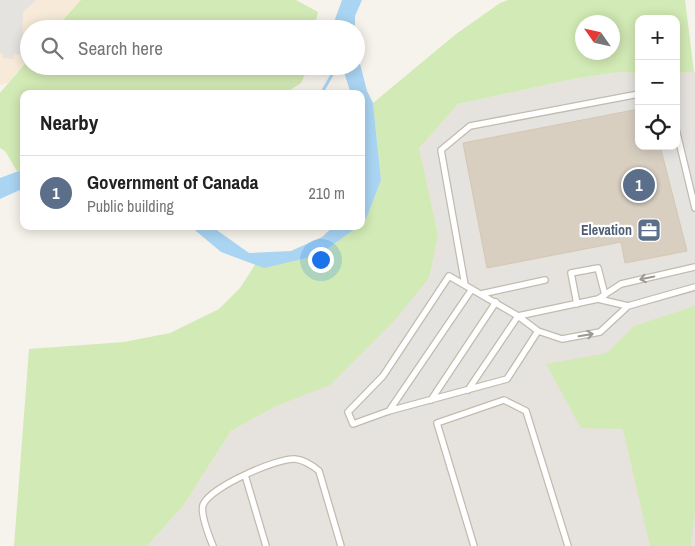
<!DOCTYPE html>
<meta charset="utf-8">
<style>
:root{--surface:#fff;--page:#f2f2f2;--text:#222;--muted:#767676;--line:#e0e0e0;--accent:#d93025}
body{margin:0;font-family:"Archivo Narrow",sans-serif;background:var(--page);color:var(--text)}
.controls{position:absolute;right:15px;top:15px;display:grid;overflow:hidden;border-radius:10px;box-shadow:0 2px 12px #0003}
.controls button{width:45px;height:45px;display:grid;place-items:center;padding:0;border:0;border-bottom:1px solid var(--line);background:var(--surface);color:var(--text);font:25px sans-serif}
.compass{position:absolute;left:575px;top:15px;width:45px;height:45px;border-radius:50%;background:var(--surface);box-shadow:0 2px 12px #0003;rotate:304deg}
.you{position:absolute;left:320px;top:259px;width:18px;height:18px;margin:-12px;border:4px solid #fff;border-radius:50%;background:#1a73e8;box-shadow:0 0 0 8px #1a73e833}
.badge{display:grid;place-items:center;width:32px;height:32px;border-radius:50%;background:var(--accent);color:#fff;font-size:16px;font-weight:700}
.pin{position:absolute;translate:-50% -50%;border:2px solid #fff;box-shadow:0 1px 5px #0006}
.list{margin:0;padding:0;list-style:none}
h2{display:flex;justify-content:space-between;align-items:center;height:65px;margin:0;padding:0 20px;font-size:21px}
h2 small{font-size:16px;font-weight:400;color:var(--muted)}
.list li{display:grid;grid-template-columns:32px 1fr auto;gap:15px;align-items:center;box-sizing:border-box;height:75px;padding:0 20px;border-top:1px solid var(--line)}
.list b{display:block;font-size:19px;white-space:nowrap}
.list p{margin:0;font-size:16px;white-space:nowrap;color:var(--muted)}
.list em{font-size:16px;font-style:normal;color:var(--muted)}
.icon{flex:none;width:28px;height:28px;fill:none;stroke:currentColor;stroke-width:2;stroke-linecap:round;stroke-linejoin:round}
.map{position:relative;flex:none;width:695px;height:546px;overflow:hidden}
.search{position:absolute;background:var(--surface);box-shadow:0 2px 12px #0003;left:20px;top:20px;width:345px;height:55px;display:flex;align-items:center;gap:12px;box-sizing:border-box;padding:0 18px;border-radius:28px;color:var(--muted);font-size:19px}
.panel{position:absolute;background:var(--surface);box-shadow:0 2px 12px #0003;left:20px;top:90px;width:345px;height:140px;border-radius:10px}
.map>svg:first-child{display:block}
.commercial{fill:#f7ead8}
.industrial{fill:#e6e2dd}
.green{fill:#d2eab5;fill-rule:evenodd}
.parking{fill:#e5e3e0}
.water{fill:#a9d4f2}
.lines{fill:none;stroke-linecap:round;stroke-linejoin:round}
.stream{stroke:#a9d4f2;stroke-width:3}
.building{fill:#d8cfc1;stroke:#d3c7b4}
.service-casing{stroke:#c2bbae;stroke-width:8}
.service{stroke:#fff;stroke-width:5.5}
.oneway{stroke:#9c9892}
.labels{text-anchor:middle;dominant-baseline:central;stroke-width:4.5;stroke-linejoin:round;paint-order:stroke}
.service-label{font-size:14px;font-weight:bold;fill:#4e5e75;stroke:#fff;text-anchor:end}
</style>
<div class="map">
<svg width="695" height="546" viewBox="0 0 695 546">
<rect width="100%" height="100%" fill="#f6f3ec"/>
<path class="commercial" d="M0,0H81L55,29H29V59L8,83L0,85Z"/>
<path class="industrial" d="M619,72L639,73V146H676V73L695,72V546H147L183,506L231,431L276,406L438,235L418,148L458,104L573,79Z"/>
<path class="green" d="M81,0H296L318,12L314,29H55Z
M508,0H685L694,72L676,73V19H639V73L619,72L573,79L458,104L419,148L438,235L429,278L393,322L330,385L276,406L231,431L183,506L147,546H14L29,349L124,342L170,333L219,309L240,288L260,257L319,255L359,226H361V224L367,217L381,180L373,103L456,34L500,3ZM582,22H612V52H582Z
M29,59V66H309L301,83L284,94H24V169L17,171L5,151L0,148V93Z
M695,306V511L691,541V546H650L623,429L581,428L546,364L607,353L634,326Z"/>
<path class="parking" d="M0,0H36L23,12L22,55L14,54L13,59L3,58V54L0,53Z
M639,81V107L473,137L471,129L447,151L461,156L477,274L468,275L472,284L484,289L508,283L506,271L546,265L551,291L569,288L565,260L612,249L614,277H606L607,282L617,280L615,272L687,257L688,266L694,262L695,257V300L640,319L636,310L630,315L633,319L613,344L605,341L606,348L567,354L565,345L560,351L547,345L523,382L517,378L518,388L362,436L359,426L343,433L336,411L343,408L337,405L371,371L447,254L454,259L450,232L441,234L425,155L435,152L429,145L465,115L469,121L468,114L543,100L544,107L551,106L549,99Z
M680,83L695,150V250L688,252L663,146H676V84Z"/>
<path class="water" d="M342,0H362L355,16V29H334V22Z
M356,48L367,91L373,103L381,180L367,217L361,224V94H351L342,66H356Z
M24,169V188L0,199V178Z
M190,226H211L249,253L291,251L322,237L334,226H359L319,255L264,268L221,252Z"/>
<g class="lines">
<path class="stream" d="M321,94L337,66"/>
</g>
<path class="building" d="M639,109V146H660L687,251L625,263L621,242L487,268L463,143Z"/>
<g class="lines">
<g class="service-casing">
<path id="service" d="M676,129L695,208
M465,285L441,150L470,126L639,94
M481,294L545,280
M598,299L628,306L695,287
M577,304L571,273L598,268L605,295
M518,316L538,331L507,379L389,411L353,424L348,412L383,376L449,276L518,316L598,299L621,284L695,267
M538,331L562,339L600,332L628,306
M468,390L518,316
M431,400L496,302
M389,411L472,289
M245,475L266,546
M213,546C209,536 200,514 203,505C210,487 277,458 295,459C304,460 312,465 319,471L341,546
M474,546L437,423L504,400L526,411L568,546"/>
</g>
<use href="#service" class="service"/>
</g>
<defs><path id="oneway-shaft" d="M-6 0H5M1.5-3L5.5 0L1.5 3" fill="none" stroke-width="1.6" stroke-linecap="round" stroke-linejoin="round" transform="scale(1.25)"/></defs>
<g class="oneway">
<use href="#oneway-shaft" transform="translate(647 278) rotate(168)"/>
<use href="#oneway-shaft" transform="translate(586 335) rotate(-10)"/>
</g>
<defs>
<g id="office-square" transform="scale(1.25)"><rect x="-9" y="-9" width="18" height="18" rx="4" fill="#5c6f8a" stroke="#fff"/><path d="M-6-3h4V-5.5h4V-3h4V5H-6ZM-1-4.5V-3h2v-1.5ZM-6 0V1H6V0Z" fill="#fff"/></g>
</defs>
<g fill-rule="evenodd">
<use href="#office-square" x="649" y="230"/>
</g>
<g class="labels">
<g class="service-label">
<text x="632" y="230">Elevation</text>
</g>
</g>
</svg>
<div class="controls">
<button>+</button>
<button>−</button>
<button><svg class="icon" aria-label="locate" viewBox="0 0 24 24"><circle cx="12" cy="12" r="6"/><path d="M12 2v4M12 18v4M2 12h4M18 12h4"/></svg></button>
</div>
<svg class="compass" viewBox="-18 -18 36 36"><path d="M0-13l5 13h-10z" fill="#e53935"/><path d="M0 13l5-13h-10z" fill="#767676"/></svg>
<div class="you"></div>
<div class="pin badge" style="left:639px;top:185px;background:#5c6f8a">1</div>
<div class="search"><svg class="icon" aria-label="search" viewBox="0 0 24 24"><circle cx="10" cy="10" r="6"/><path d="M15 15l6 6"/></svg>Search here</div>
<section class="panel">
<h2>Nearby<small></small></h2>
<ul class="list">
<li><span class="badge" style="background:#5c6f8a">1</span><div><b>Government of Canada</b><p>Public building</p></div><em>210 m</em></li>
</ul>
</section>
</div>
